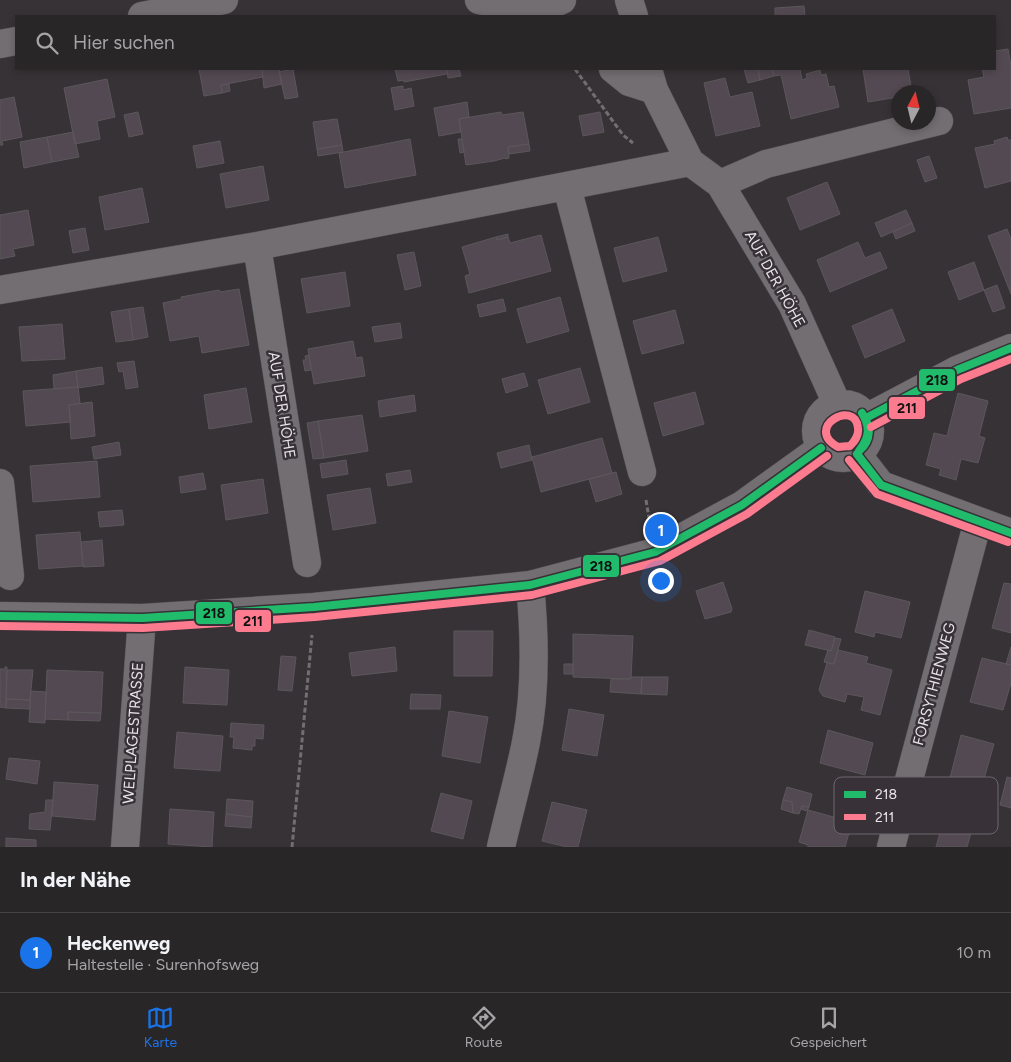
<!DOCTYPE html>
<html lang="de">
<meta charset="utf-8">
<style>
:root{--surface:#292628;--page:#312e30;--text:#f1f3f6;--muted:#a5a5a8;--line:#454345;--accent:#1a73e8}
body{margin:0;font-family:Figtree,sans-serif;background:var(--page);color:var(--text)}
.compass{position:absolute;left:891px;top:85px;width:45px;height:45px;border-radius:50%;background:var(--surface);box-shadow:0 2px 8px #0003;rotate:7deg}
.you{position:absolute;left:660px;top:580px;width:18px;height:18px;margin:-12px;border:4px solid #fff;border-radius:50%;background:#1a73e8;box-shadow:0 0 0 8px #1a73e833}
.badge{display:grid;place-items:center;width:32px;height:32px;border-radius:50%;background:var(--accent);color:#fff;font-size:16px;font-weight:700}
.pin{position:absolute;translate:-50% -50%;border:2px solid #fff;box-shadow:0 1px 5px #0006}
.list{margin:0;padding:0;list-style:none}
h2{display:flex;justify-content:space-between;align-items:center;height:65px;margin:0;padding:0 20px;font-size:21px}
h2 small{font-size:16px;font-weight:400;color:var(--muted)}
.list li{display:grid;grid-template-columns:32px 1fr auto;gap:15px;align-items:center;box-sizing:border-box;height:80px;padding:0 20px;border-top:1px solid var(--line)}
.list b{display:block;font-size:19px;white-space:nowrap}
.list p{margin:0;font-size:16px;white-space:nowrap;color:var(--muted)}
.list em{font-size:16px;font-style:normal;color:var(--muted)}
.icon{flex:none;width:28px;height:28px;fill:none;stroke:currentColor;stroke-width:2;stroke-linecap:round;stroke-linejoin:round}
.map{position:relative;flex:none;width:1011px;height:847px;overflow:hidden}
.search{position:absolute;background:var(--surface);box-shadow:0 2px 8px #0003;left:15px;right:15px;top:15px;height:55px;display:flex;align-items:center;gap:12px;box-sizing:border-box;padding:0 18px;border-radius:0px;color:var(--muted);font-size:19px}
.sheet{height:145px;background:var(--surface)}
nav{display:flex;justify-content:space-around;align-items:center;box-sizing:border-box;height:70px;border-top:1px solid var(--line);background:var(--surface);font-size:14px;color:var(--muted)}
nav a{display:grid;justify-items:center;gap:2px}
nav .on{color:var(--accent)}
.map>svg:first-child{display:block}
.building{fill:#534952;stroke:#5b575a}
.lines{fill:none;stroke-linecap:round;stroke-linejoin:round}
.minor-casing{stroke:#534f52;stroke-width:29}
.path{stroke:#726f72;stroke-width:3;stroke-dasharray:5 2.5;stroke-linecap:butt}
.minor{stroke:#726e72;stroke-width:28}
.bus-1-casing{stroke:#383137;stroke-width:11}
.bus-2-casing{stroke:#383137;stroke-width:11}
.bus-1{stroke:#20bc6c;stroke-width:8}
.bus-2{stroke:#fd7b8f;stroke-width:8}
.labels{text-anchor:middle;dominant-baseline:central;stroke-width:5;stroke-linejoin:round;paint-order:stroke}
.street-label{font-size:15px;fill:#e9e4e8;stroke:#383137}
.key{fill:#383137;stroke:#6d676c;stroke-width:1}
.key-label{font-size:14px;fill:#e9e4e8}
.line-badge{stroke:#383137;stroke-width:2}
.pale-badge-label{font-size:14px;text-anchor:middle;font-weight:bold;fill:#111}
</style>
<div class="map">
<svg width="1011" height="847" viewBox="0 0 1011 847">
<rect width="100%" height="100%" fill="#373236"/>
<path class="building" d="M804,6L805,16H775V8Z
M1008,49L1011,66V108L974,114L968,80L984,77L982,69H995V51Z
M199,69H262L263,77L221,85L222,93L204,96Z
M262,69H279L282,84L264,88Z
M293,69L298,97L285,99L279,72Z
M395,69H447V74L404,82V80L398,81Z
M447,69H459L461,76L448,78Z
M744,69H758L760,80L748,83Z
M758,69H772L774,76L760,80Z
M772,69H800L802,80L807,78L806,74L820,70L821,75L826,74L829,87L834,86L839,107L791,119L781,75L774,76Z
M863,69H908L912,92H898V97L868,102Z
M725,78L730,97L752,92L760,126L716,136L704,83Z
M107,79L115,117L97,121L100,139L75,144L64,88Z
M229,84L230,91L222,93L221,85Z
M403,86V90L411,88L414,106L395,110L391,88Z
M14,97L22,137L2,141L3,145H0V100Z
M467,102L469,117L459,119L461,132L439,136L434,108Z
M138,112L143,134L129,137L124,115Z
M501,112L502,115L523,112L529,144L508,147L509,158L506,159L505,158L494,161L466,165L459,119Z
M600,112L604,132L583,136L579,116Z
M337,119L342,145L317,149L313,122Z
M73,132L79,157L52,162L47,137Z
M47,137L52,162L24,168L20,142Z
M1007,137L1008,140H1011V181L985,188L975,148L995,144L994,141Z
M410,139L416,175L345,188L339,153Z
M458,139H462L464,152L460,153Z
M220,141L224,163L197,168L193,146Z
M529,144L530,151L509,154L508,147Z
M342,145L343,152L318,156L317,149Z
M929,156L937,178L925,182L917,160Z
M263,166L269,200L226,208L220,174Z
M827,182L840,214L800,230L787,198Z
M142,188L149,222L105,230L99,197Z
M28,210L34,245L13,249L15,256L0,259V215Z
M906,210L912,223L881,237L875,223Z
M912,223L915,231L896,239L893,232Z
M85,228L89,250L73,253L69,231Z
M1007,229L1011,239V294L988,236Z
M508,234V237L497,240L496,237Z
M541,235L551,271L469,293L465,276L470,274L462,247L496,237L497,240L508,237L510,243Z
M658,237L667,271L623,282L614,248Z
M858,242L865,258L880,252L887,268L830,292L817,260Z
M414,252L421,286L405,290L397,255Z
M974,262L984,290L959,300L948,272Z
M345,272L350,306L307,313L301,279Z
M997,285L1005,308L993,312L984,290Z
M239,289L249,345L202,353L199,336L170,341L163,303L182,299L181,297L219,290L220,292Z
M560,297L569,331L527,343L517,309Z
M503,299L506,311L480,317L477,305Z
M143,307L148,337L133,340L129,309Z
M129,309L133,340L116,342L111,312Z
M892,309L905,341L865,358L852,326Z
M675,310L684,343L642,354L633,321Z
M400,323L402,338L375,342L372,327Z
M62,324L65,359L22,361L19,327Z
M353,341L356,358L362,357L365,376L314,384L308,349Z
M309,355L311,370L305,371L303,360H306L305,356Z
M134,361L138,387L126,389L123,371L119,372L117,363Z
M102,367L104,384L78,388L76,371Z
M580,368L590,402L548,414L538,380Z
M76,371L78,387L54,389L53,375Z
M524,373L528,386L506,393L502,379Z
M78,387L80,403L69,405L71,422L26,426L23,391Z
M246,388L252,422L209,429L204,395Z
M695,392L704,424L663,436L654,403Z
M958,393L988,401L979,436L985,438L978,463L961,459L956,480L939,475L941,469L926,465L934,433L947,436Z
M414,395L416,411L380,417L378,401Z
M92,402L95,436L71,439L69,405Z
M362,415L368,451L324,458L318,421Z
M318,421L324,458L313,459L307,423Z
M602,438L612,473L541,492L532,457Z
M119,442L121,455L94,459L92,447Z
M529,445L532,460L501,468L497,453Z
M346,460L348,474L322,478L320,464Z
M97,461L100,497L33,502L30,466Z
M410,470L412,482L388,486L386,474Z
M616,472L622,494L596,502L589,479Z
M203,473L206,489L181,493L179,477Z
M263,479L268,513L226,520L221,485Z
M370,488L376,523L333,530L327,495Z
M122,510L124,525L100,527L98,512Z
M80,532L83,566L39,569L36,535Z
M102,540L104,566L83,567L81,542Z
M723,582L732,609L731,612L705,619L696,591Z
M1004,583L1011,584V633L992,628Z
M865,591L910,602L901,638L875,632L874,637L855,632Z
M809,630L835,637L831,651L805,645Z
M454,631H493L492,676H454Z
M573,634L633,636L631,679L573,677Z
M835,638L841,639L834,664L824,662L828,650L831,651Z
M395,647L397,671L352,676L349,653Z
M1011,647V665L1006,664Z
M838,650L868,657L866,663L892,670L880,715L861,710L864,697L847,694L845,702L823,696L819,690L827,663L834,664Z
M281,656L296,657L292,691L278,690Z
M982,658L1011,665V683L1003,710L970,702Z
M564,664H573V674H564Z
M5,667H7L6,708L0,707V669H5Z
M185,667L229,670L227,705L183,703Z
M7,670H33L30,700L6,699Z
M47,670L103,672L101,713L68,712V720L45,719Z
M631,677H642L641,694L610,692L611,679H631Z
M642,677H668L667,695L641,694Z
M31,691L46,692L45,723L29,722Z
M411,694L441,695L440,709H410Z
M6,699L30,700V709L6,708Z
M569,709L604,715L597,756L562,750Z
M449,711L488,717L480,763L442,756Z
M68,712L101,713L100,721L68,720Z
M231,723L264,725L263,739L255,738V746H252V750L233,748L234,737H230Z
M828,730L873,743L865,775L820,763Z
M177,732L223,736L220,771L174,768Z
M961,735L994,744L982,786L950,778Z
M9,758L40,761L37,784L6,779Z
M1007,777L1011,778V808L1000,805Z
M54,782L98,785L95,820L52,816Z
M787,787L812,794L809,807L802,806L799,814L793,813L792,802L783,800Z
M441,793L472,801L463,839L431,831Z
M227,799L253,801L252,817L226,814Z
M46,800H53L50,830L29,829L30,814L45,812Z
M783,800L792,802L793,813L781,809Z
M552,802L587,810L578,847H567L542,841Z
M802,806L809,807L807,811L801,809Z
M170,809L214,812L212,847L168,844Z
M808,810L852,822L845,847H808V845L799,842Z
M946,811L975,819L967,847H936Z
M226,814L252,817L251,828L225,826Z
M6,838L36,840V847H6Z"/>
<g class="lines">
<g class="minor-casing">
<path id="minor" d="M479,0L535,12L562,0
M629,0L634,16
M142,16L224,0
M0,44L16,41
M613,69L629,82L654,90
M648,69L654,90L690,162L720,184L792,304L837,404
M720,184L766,164L939,121
M567,187L642,472
M257,246L307,563
M0,290L257,246L690,162
M816 431a27 27 0 1 1 54 0a27 27 0 1 1-54 0Z
M866,418L957,370L1011,348
M857,454L881,485L1011,533
M0,483L10,576
M0,616L142,618L314,607L530,585L655,552L742,505L821,448
M125,847L142,618
M501,847C509,812 519,777 526,742C536,692 535,636 530,585
M891,847L978,521"/>
</g>
<path class="path" d="M575,69L623,135L633,143
M646,500L650,524
M292,847L312,635"/>
<use href="#minor" class="minor"/>
<g class="bus-1-casing">
<path id="bus-1" d="M866,418L957,370L1011,348
M859,451C869,438 871,428 862,413
M859,451C872,440 871,426 862,413
M857,454L881,485L1011,533
M0,616L142,618L314,607L530,585L655,552L742,505L821,448"/>
</g>
<g class="bus-2-casing">
<path id="bus-2" d="M871,427L961,379L1011,359
M849,446L838,447C803,428 855,398 858,428C859,435 855,441 850,446
M849,460L877,494L1008,542
M0,626L143,628L315,617L532,595L660,561L747,514L827,456"/>
</g>
<use href="#bus-1" class="bus-1"/>
<use href="#bus-2" class="bus-2"/>
</g>
<g class="labels">
<g class="street-label">
<text transform="translate(775 279) rotate(61)">AUF DER HÖHE</text>
<text transform="translate(282 405) rotate(81)">AUF DER HÖHE</text>
<text transform="translate(934 684) rotate(-75)">FORSYTHIENWEG</text>
<text transform="translate(133 733) rotate(-86)">WELPLAGESTRASSE</text>
</g>
</g>
<rect x="834" y="777" width="164" height="57" rx="8" class="key"/>
<rect x="844" y="791" width="22" height="7" fill="#20bc6c"/>
<rect x="844" y="814" width="22" height="6" fill="#fd7b8f"/>
<g class="key-label">
<text x="875" y="799">218</text>
<text x="875" y="822">211</text>
</g>
<g class="line-badge">
<rect x="918" y="368" width="38" height="24" rx="5" fill="#20bc6c"/>
<rect x="888" y="396" width="38" height="24" rx="5" fill="#fd7b8f"/>
<rect x="582" y="554" width="38" height="24" rx="5" fill="#20bc6c"/>
<rect x="195" y="601" width="38" height="24" rx="5" fill="#20bc6c"/>
<rect x="234" y="609" width="38" height="24" rx="5" fill="#fd7b8f"/>
</g>
<g class="pale-badge-label">
<text x="937" y="385">218</text>
<text x="907" y="413">211</text>
<text x="601" y="571">218</text>
<text x="214" y="618">218</text>
<text x="253" y="626">211</text>
</g>
</svg>
<svg class="compass" viewBox="-18 -18 36 36"><path d="M0-13l5 13h-10z" fill="#e53935"/><path d="M0 13l5-13h-10z" fill="#a5a5a8"/></svg>
<div class="you"></div>
<div class="pin badge" style="left:661px;top:530px">1</div>
<div class="search"><svg class="icon" aria-label="search" viewBox="0 0 24 24"><circle cx="10" cy="10" r="6"/><path d="M15 15l6 6"/></svg>Hier suchen</div>
</div>
<section class="sheet">
<h2>In der Nähe<small></small></h2>
<ul class="list">
<li><span class="badge">1</span><div><b>Heckenweg</b><p>Haltestelle · Surenhofsweg</p></div><em>10 m</em></li>
</ul>
</section>
<nav>
<a class="on"><svg class="icon" aria-label="map" viewBox="0 0 24 24"><path d="M3 6l6-2 6 2 6-2v14l-6 2-6-2-6 2zM9 4v14M15 6v14"/></svg>Karte</a>
<a><svg class="icon" aria-label="directions" viewBox="0 0 24 24"><path d="M12 3l9 9-9 9-9-9zM9 14v-3h6M13 9l2 2-2 2"/></svg>Route</a>
<a><svg class="icon" aria-label="saved" viewBox="0 0 24 24"><path d="M7 4h10v16l-5-4-5 4z"/></svg>Gespeichert</a>
</nav>
